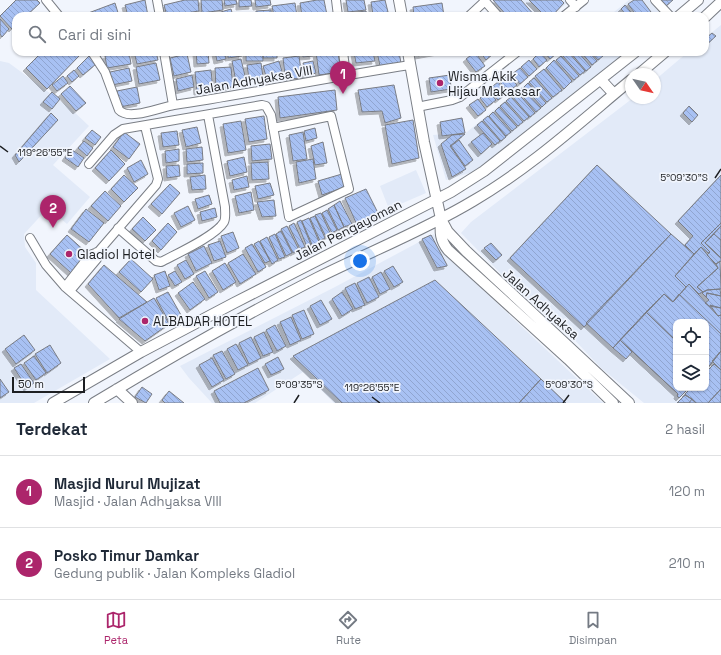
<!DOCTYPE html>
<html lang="id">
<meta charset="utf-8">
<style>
:root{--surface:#fff;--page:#f2f2f3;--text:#1f2937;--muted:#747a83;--line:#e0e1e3;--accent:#ac256b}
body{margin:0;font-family:"Space Grotesk",sans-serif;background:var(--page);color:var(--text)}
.controls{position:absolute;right:12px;bottom:12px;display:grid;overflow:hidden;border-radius:8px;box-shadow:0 1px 3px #0004}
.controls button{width:36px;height:36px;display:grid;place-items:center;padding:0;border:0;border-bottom:1px solid var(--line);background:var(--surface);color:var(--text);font:20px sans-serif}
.compass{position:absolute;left:625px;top:68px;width:36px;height:36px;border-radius:50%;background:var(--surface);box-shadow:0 1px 3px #0004;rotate:124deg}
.scale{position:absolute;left:12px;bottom:10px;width:73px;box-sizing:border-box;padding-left:4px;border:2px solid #1d1f22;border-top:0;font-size:11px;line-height:14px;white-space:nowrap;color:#1d1f22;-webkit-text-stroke:3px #f1f5fd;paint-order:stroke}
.you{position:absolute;left:360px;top:261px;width:14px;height:14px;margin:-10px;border:3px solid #fff;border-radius:50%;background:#1a73e8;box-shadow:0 0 0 6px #1a73e833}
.badge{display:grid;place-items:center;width:26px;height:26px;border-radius:50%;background:var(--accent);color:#fff;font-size:13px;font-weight:700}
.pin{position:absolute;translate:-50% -33px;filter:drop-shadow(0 1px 2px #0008)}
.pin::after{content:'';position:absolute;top:21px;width:14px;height:12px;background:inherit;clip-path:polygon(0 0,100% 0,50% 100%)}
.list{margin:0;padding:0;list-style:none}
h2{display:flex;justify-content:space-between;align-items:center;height:52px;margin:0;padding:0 16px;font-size:17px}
h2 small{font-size:13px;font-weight:400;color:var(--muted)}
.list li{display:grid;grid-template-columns:26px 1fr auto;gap:12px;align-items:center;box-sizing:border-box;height:72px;padding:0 16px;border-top:1px solid var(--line)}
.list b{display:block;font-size:15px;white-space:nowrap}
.list p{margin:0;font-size:13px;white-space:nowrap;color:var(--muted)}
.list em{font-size:13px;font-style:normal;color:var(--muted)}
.icon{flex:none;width:22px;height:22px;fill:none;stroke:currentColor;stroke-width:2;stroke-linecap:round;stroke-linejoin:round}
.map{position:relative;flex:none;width:721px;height:403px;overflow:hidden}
.search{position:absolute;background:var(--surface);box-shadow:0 1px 3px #0004;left:12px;right:12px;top:12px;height:44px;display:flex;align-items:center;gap:10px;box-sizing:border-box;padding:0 14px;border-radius:12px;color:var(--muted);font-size:15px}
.sheet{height:196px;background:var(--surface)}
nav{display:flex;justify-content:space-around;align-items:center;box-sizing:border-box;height:56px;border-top:1px solid var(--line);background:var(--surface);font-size:11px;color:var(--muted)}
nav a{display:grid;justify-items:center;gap:2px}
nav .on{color:var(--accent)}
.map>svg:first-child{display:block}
.built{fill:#e2eaf8;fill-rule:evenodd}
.building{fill:url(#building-back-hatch);stroke:#797c84;filter:url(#shadow)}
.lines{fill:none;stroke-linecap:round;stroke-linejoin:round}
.minor-casing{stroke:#7a7e85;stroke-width:10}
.tertiary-casing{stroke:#7a7e85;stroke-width:12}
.minor{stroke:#fff;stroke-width:8}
.tertiary{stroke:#fff;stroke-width:10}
.ticks{fill:none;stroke:#1d1f22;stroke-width:1.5}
.poi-dot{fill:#ac256b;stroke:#f1f5fd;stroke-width:1.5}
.labels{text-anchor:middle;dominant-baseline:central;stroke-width:3.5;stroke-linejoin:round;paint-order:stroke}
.poi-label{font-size:13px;fill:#1d1f22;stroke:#f1f5fd;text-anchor:start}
.street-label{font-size:13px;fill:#1d1f22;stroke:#f1f5fd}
.ticks-label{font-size:10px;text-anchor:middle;fill:#1d1f22;stroke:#f1f5fd;stroke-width:3.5;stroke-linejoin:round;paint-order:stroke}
</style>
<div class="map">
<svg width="721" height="403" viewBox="0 0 721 403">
<defs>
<pattern id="building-back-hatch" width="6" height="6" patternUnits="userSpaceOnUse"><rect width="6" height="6" fill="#a8c1f3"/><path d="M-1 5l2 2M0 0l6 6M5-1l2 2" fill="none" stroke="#90a5d0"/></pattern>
<filter id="shadow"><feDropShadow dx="-3" dy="3" stdDeviation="0" flood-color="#0004"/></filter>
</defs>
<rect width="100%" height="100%" fill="#f1f5fd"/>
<path class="built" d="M494,0H571L551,16H509Z
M629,0H649L662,16H609Z
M721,25V403H644L601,368L568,333L510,283L461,233L471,222L633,98H655V80L688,52H705V38ZM676,322H706V388H676Z
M565,52H627L480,170L446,180L433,135L459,133L462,136Z
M0,61L9,63L70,108L89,126L53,165L90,197L67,224L48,208L24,234L25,247L36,263V290L110,359L34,403H0Z
M416,170L426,193L389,209L380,186Z
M434,234L442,251L453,262L603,403H334L303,372L255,403H212L189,378L180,366L335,287Z"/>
<path class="building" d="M16,0H37L40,3L26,16H16V25L12,29L0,16Z
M145,0L148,16H128L125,5Z
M185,0H198L199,11L167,16L164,5Z
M201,0H222L223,10L202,13Z
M224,0H236L237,4L225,6Z
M239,0H251L252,6L239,7Z
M255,0H270L271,5L256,7Z
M317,0H324L327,15L302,16L300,3Z
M346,0H364L366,10L348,12Z
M385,0L388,12L373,15L371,2Z
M493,0H521L535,16H507Z
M529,0H561L564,3L552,16H545Z
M634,0H642L654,16H637L628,4Z
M660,0H673L666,6Z
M115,3L119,16H83V15Z
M295,3L297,16H274L272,6Z
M442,3L444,16H414L413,7Z
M625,5L634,16H627L621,9Z
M231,9L233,16H207Z
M271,10V16H256V11Z
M366,11L367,16H350V13Z
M0,19L9,29L2,37L0,34Z
M712,33L716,36L705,46V39Z
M42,52H76L80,55L47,89L26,68Z
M129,52L131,64L107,68L105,56Z
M134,52H156L158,60L137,64Z
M196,52H208L209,63L197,64Z
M215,52H225L226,59L217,61Z
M228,52H241L242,56L228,58Z
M246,52H263V61H246Z
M263,52H277V58H263Z
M302,52H312L313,56L303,57Z
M316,52H338L341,72L319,75Z
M354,52H373L375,61L356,63Z
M377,52H399L401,63L380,66Z
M418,52H440L418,56Z
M475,52L485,66L476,72L466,59Z
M480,52H495L486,60Z
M540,52L547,60L539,67L533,59Z
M544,52H557V53L550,59Z
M566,52H568L585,71L580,75L562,55Z
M570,52H578L591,67L586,71Z
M581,52H589L597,61L592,65Z
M591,52H600L603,56L598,60Z
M187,54L191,72L174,76L170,58Z
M89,56L96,64L83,75L77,68Z
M299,56L302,78L290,79L289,75H285L283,58Z
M561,56L579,76L574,80L556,60Z
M241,59L246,80L236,82L232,61Z
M529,60L537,69L529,76L521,67Z
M554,60L572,81L564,89L546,68Z
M279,61L283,75L267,80L263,66Z
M313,61L316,73L306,76L303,63Z
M156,63L160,80L139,84L136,67Z
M261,63L263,77L249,79L247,65Z
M231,67L233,87L216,89L215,68Z
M129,68L132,81L112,85L110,72Z
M520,68L528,77L520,84L512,74Z
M544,69L562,90L553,97L535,76Z
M74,70L79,76L72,82L67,76Z
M211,70L213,90L197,92L195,72Z
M192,75L194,87L178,91L176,79Z
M450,75L451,89L431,92L429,78Z
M508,75L517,85L508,92L500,82Z
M63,76L68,83L57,91L52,85Z
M534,78L552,98L547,102L529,82Z
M498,82L507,93L498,100L489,89Z
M528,83L546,103L542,107L524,87Z
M394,85L401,118L385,123L382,111L362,112L358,90Z
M70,86L86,103L76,111L61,94Z
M137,87L140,103L120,107L117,91Z
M522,88L541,108L536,112L518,91Z
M335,90L337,110L280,118L278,97Z
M489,91L496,100L487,107L480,98Z
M52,92L60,99L52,109L43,102Z
M517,92L535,113L530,117L512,96Z
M511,97L529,117L524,121L506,101Z
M478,99L486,110L478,116L469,105Z
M505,102L523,122L518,126L500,106Z
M689,106L698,115L692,122L683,113Z
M499,107L517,127L512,131L495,111Z
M493,112L511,132L506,136L489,116Z
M51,113L58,120L19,162L15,155Z
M264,116L267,139L249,142L245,119Z
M488,116L506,137L501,141L483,120Z
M462,118L465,133L442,136L440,122Z
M413,120L419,158L392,164L385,125Z
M241,121L246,150L228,153L223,124Z
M482,121L500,141L495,145L477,125Z
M197,127L201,143L186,147L182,130Z
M315,128L317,138L306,141L304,131Z
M92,130L101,137L95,145L85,138Z
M177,131L179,145L163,147L161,133Z
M124,132L140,144L129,159L113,147Z
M303,132L307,159L293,161L289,135Z
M483,133L492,144L481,154L471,142Z
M465,134L450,146L466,169L452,177L441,144L452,135Z
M459,140L473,160L465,166L451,146Z
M84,141L93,148L87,156L78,148Z
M323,142L327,163L315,165L311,146Z
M270,144L272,159L252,161L251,146Z
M202,147L203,160L187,162L186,149Z
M71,149L84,158L78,167L65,158Z
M179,149V161L166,163L165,151Z
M111,150L125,164L109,181L95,168Z
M244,157L247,172L230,176L227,161Z
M313,159L316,179L299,183L296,162Z
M141,160L148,174L134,182L127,168Z
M268,162L269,179L252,180L251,163Z
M203,163V173L187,174V164Z
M179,165L180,176L167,178L166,166Z
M597,165L671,234L584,327L510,258Z
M342,174L345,187L322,195L318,181Z
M124,175L138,188L124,202L111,189Z
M205,175L206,189L192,190L190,177Z
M721,175V223L701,243L710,252L708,253L701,247L694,254L685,245L693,236L678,221Z
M247,176L249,187L234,190L232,180Z
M270,183L274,195L258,199L255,186Z
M170,184L180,193L162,214L151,204Z
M366,189L379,215L357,225L345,198Z
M105,191L121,206L108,221L91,206Z
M251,192L254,210L239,213L235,196Z
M209,195L212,204L198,209L195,199Z
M274,200L276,216L262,217L257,202Z
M340,201L352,224L344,227L334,205Z
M334,205L344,227L338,230L328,209Z
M188,206L195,220L181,227L174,213Z
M215,208L217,217L202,221L200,212Z
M86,209L104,223L89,242L71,229Z
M327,210L337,230L332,233L322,213Z
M321,213L331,235L326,237L315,215Z
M315,216L325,238L320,241L310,218Z
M143,217L156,230L145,241L132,229Z
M309,218L320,244L313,247L302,221Z
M301,220L311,245L307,247L297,222Z
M168,223L177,232L161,250L152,241Z
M294,223L305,247L300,249L289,226Z
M721,223V226L705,243L721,258V261L716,264L707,255L710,252L701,243Z
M287,226L299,250L293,253L281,229Z
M721,226V258L705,243Z
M281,231L292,253L286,256L276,234Z
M233,232L239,248L227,253L221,236Z
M275,234L285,257L279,259L269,237Z
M671,234L694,254L675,276L686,287L673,302L664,294L613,348L586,323Z
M714,234L721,240V258L705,243Z
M67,235L88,254L71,273L50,254Z
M431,235L447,265V266L437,268L422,239Z
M267,237L278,260L272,264L260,241Z
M220,241L226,257L214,261L208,245Z
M259,241L270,261L265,263L254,244Z
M491,243L502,255L496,260L484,248Z
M252,244L266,267L258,272L245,248Z
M204,246L212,263L196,271L188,254Z
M701,247L718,268L697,287L703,292L699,294L689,284L686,287L675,276Z
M243,254L256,274L240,284L228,263Z
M131,259L153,279L141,292L119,272Z
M186,260L194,274L185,279L177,265Z
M720,261L721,289L707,290L703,292L697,287L718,268L716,264Z
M225,263L236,282L223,290L212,271Z
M104,265L147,302L119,318L88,284Z
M393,266L403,282L394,287L384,271Z
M165,271L170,286L159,290L154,275Z
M175,271L182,282L175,286L168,275Z
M205,271L218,292L209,298L196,276Z
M381,272L390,289L380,294L372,277Z
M369,277L379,297L367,303L357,283Z
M435,280L541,379L519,403H342L293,356Z
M193,282L205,299L190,310L178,293Z
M355,283L365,305L355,309L345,288Z
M689,284L718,316L721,315V351L706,370V322H676V388H689L679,398L677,396L678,394L620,340L664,294L673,302Z
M720,289L721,296L707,293L706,297L702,293L707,290Z
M168,292L181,315L169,322L156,298Z
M342,292L353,309L342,316L332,299Z
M707,293L721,296V308L709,306L705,303L709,300L706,297Z
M664,294L673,302L679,294L721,334V351L707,369L706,322H676V341L646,312Z
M154,298L169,324L145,341L119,319Z
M321,300L332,319L320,325L310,306Z
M710,305L721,308V315L718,316Z
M304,310L314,334L302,339L292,315Z
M646,312L676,341V388H689L679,398L677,396L678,394L620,340Z
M291,317L301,340L290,345L280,322Z
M275,325L286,346L277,351L266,330Z
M264,332L273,352L263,356L254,337Z
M24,335L35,350L16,364L5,349Z
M251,337L261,358L249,364L239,343Z
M620,340L632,352L626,359L613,348Z
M236,344L248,365L238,370L227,349Z
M50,345L61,363L47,373L35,354Z
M222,351L235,374L226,379L213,355Z
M721,351V370L712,361Z
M34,356L46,373L36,380L24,363Z
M278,357L284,369L271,375L265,364Z
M212,358L224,380L212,387L199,365Z
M21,364L34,383L27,388L14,368Z
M714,364L721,370V389L708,403H696L685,394L691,388H706V372Z
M258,368L269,390L244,403H220L214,391Z
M0,379L9,392L0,398Z
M541,379L566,403H519Z
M142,387L152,394L146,403L135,397Z
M721,389V403H708Z
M169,391L184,403H165L162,400Z
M685,395L692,399L696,403H677Z
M685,395L692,399L689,403H677Z"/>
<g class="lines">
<g class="minor-casing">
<path id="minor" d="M46,0L59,16
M157,0L160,16
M336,0L338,16
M484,0L498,16
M570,0L576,7
M655,0L670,16
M469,16L484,2
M564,16L584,0
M92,52L105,72L119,110C129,121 161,107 174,105C253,93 331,77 410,65
M164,52L173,105
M343,52L346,75
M417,107L452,100L460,97L517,52
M89,164L114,135L123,129L262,105L266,106L271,115L289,217L349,189L331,116L273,128
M118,228L156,261L161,262C176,254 216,236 224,222C226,218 225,213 225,207L208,115
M30,238L46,265L65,287L141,352
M65,287L90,255L98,252L156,185L158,179L145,126
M70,291L97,259V252"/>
</g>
<g class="tertiary-casing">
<path id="tertiary" d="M399,0L402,16
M679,16L698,0
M705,17L721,2
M408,52L424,142L441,219L448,232L466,251L629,403
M639,74L665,52
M601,80L614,94
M441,219C440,232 440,240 448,250L568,359L613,403
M117,389L132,403
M53,403L141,352L234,303L451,192L484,171L635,52
M94,403C167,359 241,317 317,278C369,252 423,231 473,201C530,168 580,122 631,80"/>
</g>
<use href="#minor" class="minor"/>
<use href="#tertiary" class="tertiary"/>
</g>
<path class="ticks" d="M0,146L8,152M715,178L721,169M372,397L380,403M294,403L299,395M563,403L569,395"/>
<g class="poi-dot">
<circle cx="440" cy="83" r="4"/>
<circle cx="69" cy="254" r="4"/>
<circle cx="145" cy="321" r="4"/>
</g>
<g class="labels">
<g class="poi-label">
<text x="448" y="76">Wisma Akik<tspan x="448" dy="15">Hijau Makassar</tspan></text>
<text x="77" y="254">Gladiol Hotel</text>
<text x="153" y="321">ALBADAR HOTEL</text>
</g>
<g class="street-label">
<text transform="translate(254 80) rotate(-10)">Jalan Adhyaksa VIII</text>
<text transform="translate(348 230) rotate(-27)">Jalan Pengayoman</text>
<text transform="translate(541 304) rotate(42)">Jalan Adhyaksa</text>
</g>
</g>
<g class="ticks-label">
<text x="45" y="156">119°26'55"E</text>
<text x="684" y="181">5°09'30"S</text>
<text x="299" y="388">5°09'35"S</text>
<text x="569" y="388">5°09'30"S</text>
<text x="372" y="391">119°26'55"E</text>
</g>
</svg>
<div class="controls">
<button><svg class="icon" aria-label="locate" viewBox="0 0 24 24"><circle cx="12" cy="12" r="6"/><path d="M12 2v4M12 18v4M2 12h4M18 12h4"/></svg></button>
<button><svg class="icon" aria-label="layers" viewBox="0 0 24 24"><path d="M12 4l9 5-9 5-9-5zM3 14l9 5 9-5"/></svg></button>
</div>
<svg class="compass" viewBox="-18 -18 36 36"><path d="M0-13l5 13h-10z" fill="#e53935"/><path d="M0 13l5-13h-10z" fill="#747a83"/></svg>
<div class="scale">50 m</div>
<div class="you"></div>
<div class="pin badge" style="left:343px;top:94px">1</div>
<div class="pin badge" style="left:53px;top:228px">2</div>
<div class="search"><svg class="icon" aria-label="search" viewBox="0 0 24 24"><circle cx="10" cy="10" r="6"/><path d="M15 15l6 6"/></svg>Cari di sini</div>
</div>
<section class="sheet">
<h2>Terdekat<small>2 hasil</small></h2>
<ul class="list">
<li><span class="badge">1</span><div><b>Masjid Nurul Mujizat</b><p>Masjid · Jalan Adhyaksa VIII</p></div><em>120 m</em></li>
<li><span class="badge">2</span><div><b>Posko Timur Damkar</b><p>Gedung publik · Jalan Kompleks Gladiol</p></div><em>210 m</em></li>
</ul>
</section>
<nav>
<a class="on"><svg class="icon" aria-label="map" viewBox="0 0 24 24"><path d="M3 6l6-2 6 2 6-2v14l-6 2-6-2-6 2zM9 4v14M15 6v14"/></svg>Peta</a>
<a><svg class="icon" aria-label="directions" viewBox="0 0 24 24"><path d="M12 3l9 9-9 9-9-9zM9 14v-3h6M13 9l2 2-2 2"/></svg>Rute</a>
<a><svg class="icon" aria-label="saved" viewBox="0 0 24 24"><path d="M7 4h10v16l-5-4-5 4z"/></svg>Disimpan</a>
</nav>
